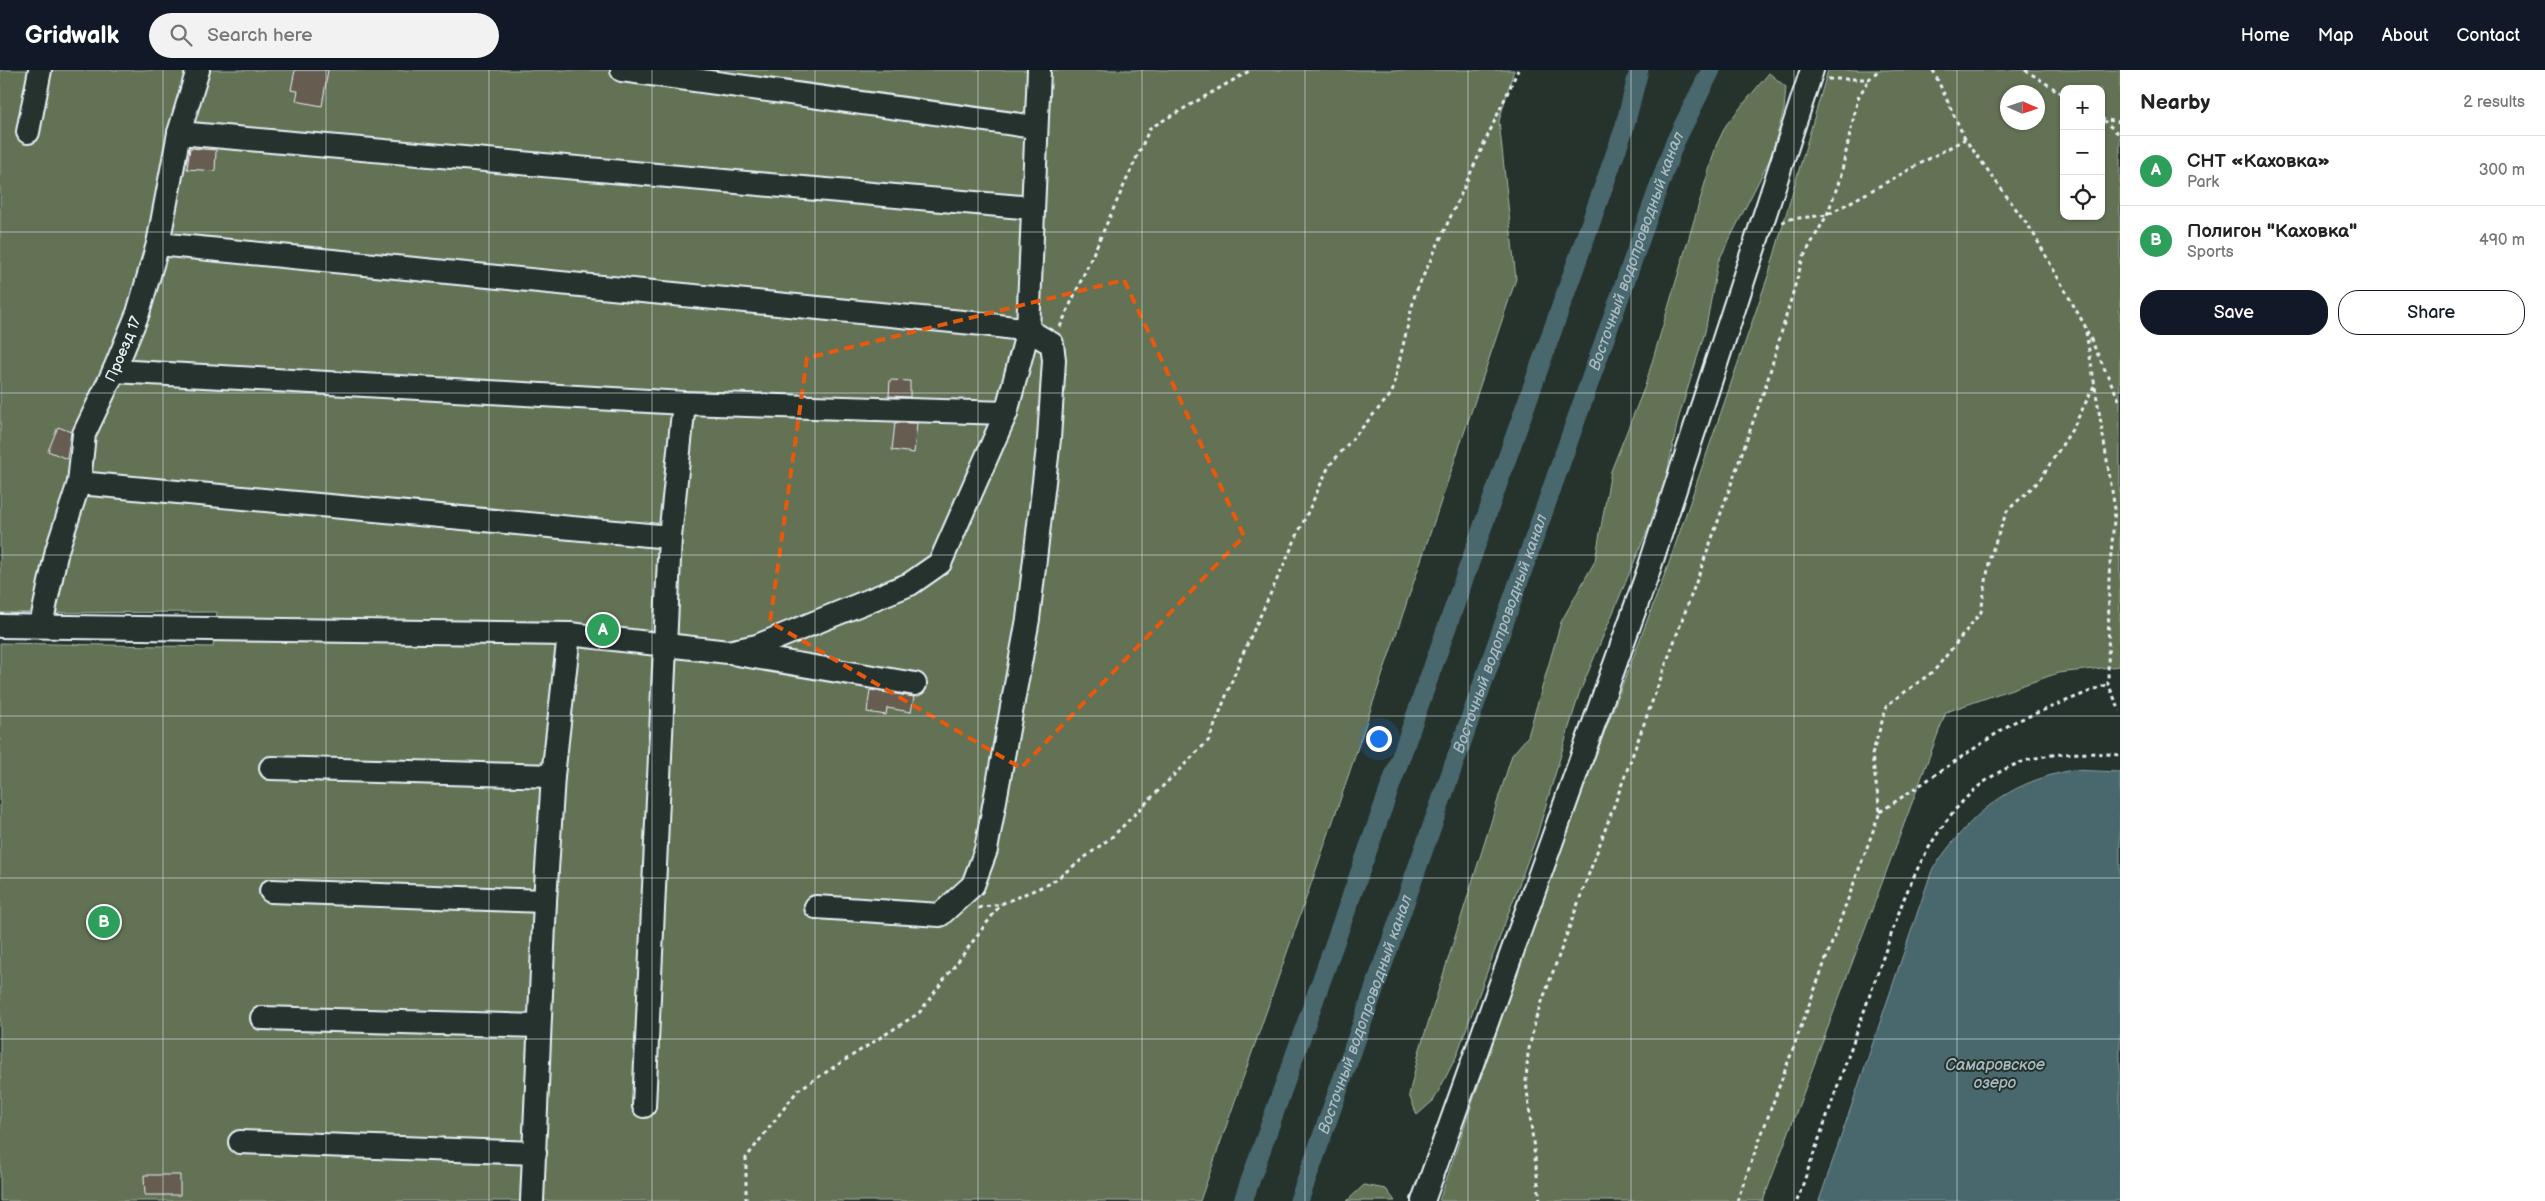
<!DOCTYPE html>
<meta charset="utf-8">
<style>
:root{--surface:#fff;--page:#f2f2f2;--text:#222;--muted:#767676;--line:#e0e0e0;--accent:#111827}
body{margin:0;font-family:"Balsamiq Sans",sans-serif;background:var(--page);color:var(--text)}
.controls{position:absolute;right:15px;top:15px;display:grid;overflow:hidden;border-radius:10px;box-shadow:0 1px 4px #0004}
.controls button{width:45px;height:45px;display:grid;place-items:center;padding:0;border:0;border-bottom:1px solid var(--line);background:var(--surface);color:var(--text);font:25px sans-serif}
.compass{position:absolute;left:2000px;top:15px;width:45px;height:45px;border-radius:50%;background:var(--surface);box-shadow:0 1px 4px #0004;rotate:93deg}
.you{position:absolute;left:1378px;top:668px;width:18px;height:18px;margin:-12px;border:4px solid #fff;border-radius:50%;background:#1a73e8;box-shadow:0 0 0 8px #1a73e833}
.badge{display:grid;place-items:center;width:32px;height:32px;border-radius:50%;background:var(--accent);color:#fff;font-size:16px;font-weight:700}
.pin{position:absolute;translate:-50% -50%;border:2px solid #fff;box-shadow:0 1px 5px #0006}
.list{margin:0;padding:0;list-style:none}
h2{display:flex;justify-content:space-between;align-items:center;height:65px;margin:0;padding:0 20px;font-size:21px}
h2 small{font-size:16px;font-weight:400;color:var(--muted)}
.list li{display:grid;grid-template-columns:32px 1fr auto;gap:15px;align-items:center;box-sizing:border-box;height:70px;padding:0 20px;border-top:1px solid var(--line)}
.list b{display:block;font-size:19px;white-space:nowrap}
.list p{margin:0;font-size:16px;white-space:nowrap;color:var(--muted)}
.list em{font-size:16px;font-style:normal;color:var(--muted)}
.actions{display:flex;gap:10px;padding:15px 20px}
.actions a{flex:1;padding:11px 0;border:1px solid var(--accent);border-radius:20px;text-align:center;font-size:18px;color:var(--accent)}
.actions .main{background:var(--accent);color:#fff}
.icon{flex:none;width:28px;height:28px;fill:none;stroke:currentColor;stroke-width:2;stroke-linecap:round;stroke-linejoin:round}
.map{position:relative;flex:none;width:2120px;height:1131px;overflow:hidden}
header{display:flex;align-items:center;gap:30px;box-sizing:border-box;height:70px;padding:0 25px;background:var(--accent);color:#fff}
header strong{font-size:24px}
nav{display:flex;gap:28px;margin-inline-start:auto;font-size:18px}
.search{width:350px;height:45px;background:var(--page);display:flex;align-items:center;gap:12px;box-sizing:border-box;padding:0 18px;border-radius:28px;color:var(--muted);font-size:19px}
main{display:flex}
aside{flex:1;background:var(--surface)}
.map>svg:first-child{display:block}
.green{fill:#637254;stroke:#a6b2a6;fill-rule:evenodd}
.water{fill:#48686e;stroke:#889fa5}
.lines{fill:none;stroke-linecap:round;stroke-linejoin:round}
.canal{stroke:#48686e;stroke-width:19}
.building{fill:#665c50;stroke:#e8f1f8}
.minor-casing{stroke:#e8f1f8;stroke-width:26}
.path{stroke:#e8f1f8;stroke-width:3;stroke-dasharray:4 4;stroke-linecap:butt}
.minor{stroke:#26332d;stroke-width:22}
.marked{fill:none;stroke:#e8590c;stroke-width:4;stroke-dasharray:10 6;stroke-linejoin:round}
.grid{fill:none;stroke:#e8f1f8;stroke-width:1;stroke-opacity:0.55}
.labels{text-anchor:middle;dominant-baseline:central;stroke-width:4;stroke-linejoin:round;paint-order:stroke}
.street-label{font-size:15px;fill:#e8f1f8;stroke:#26332d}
.water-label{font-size:16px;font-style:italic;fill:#a8bac1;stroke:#26332d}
</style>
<header>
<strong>Gridwalk</strong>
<div class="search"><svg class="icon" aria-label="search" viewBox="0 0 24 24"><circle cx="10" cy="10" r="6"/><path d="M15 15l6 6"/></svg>Search here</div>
<nav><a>Home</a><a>Map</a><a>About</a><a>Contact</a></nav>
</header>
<main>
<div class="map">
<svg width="2120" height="1131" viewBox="0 0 2120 1131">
<rect width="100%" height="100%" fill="#26332d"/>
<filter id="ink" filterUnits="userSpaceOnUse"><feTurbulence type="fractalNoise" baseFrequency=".02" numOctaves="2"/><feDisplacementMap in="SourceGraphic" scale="10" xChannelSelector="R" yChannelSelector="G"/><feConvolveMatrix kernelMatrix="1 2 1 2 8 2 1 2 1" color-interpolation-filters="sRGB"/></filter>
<g filter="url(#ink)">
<path class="green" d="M0,0H1514L1499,51L1516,209L1332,754L1200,1131H0V573L213,577L217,542L0,543Z
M1828,0H2120V596L2058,603L1946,642L1763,1131H1439L1549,808L1669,493L1769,203ZM2064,19H2101V146H2064ZM2008,22H2038V52H2008Z
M1769,3L1786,17L1784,40L1770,89L1718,192L1705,262L1678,350L1663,423L1579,624L1537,765L1456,987L1434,1030L1417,1045L1409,1025L1419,982L1512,685L1528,666L1561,552L1595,491L1611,401L1645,316L1716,76L1726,55Z
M1364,1115L1386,1119L1395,1131H1347Z"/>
<path class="water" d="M2072,700L2120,702V1131H1819L1932,800C1971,744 2004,714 2072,700Z"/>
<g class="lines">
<g class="canal">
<path d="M1243,1131L1624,59L1639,0"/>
<path id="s1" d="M1299,1131L1674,74L1711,0"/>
</g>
</g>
<path class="building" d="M295,0H328L322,36L296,31L298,21L291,20Z
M190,78L216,80L215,101L187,99Z
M890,310L910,311V327L889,326Z
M895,353H917L914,383L892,380Z
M58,357L71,362L67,389L48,381Z
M870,620L914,627L911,642L887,638L886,645L867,642Z
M144,1105H180V1125H145Z"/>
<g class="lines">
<g class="minor-casing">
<g id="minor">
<path d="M622,0L1035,57"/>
<path d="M28,62L40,0"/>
<path d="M179,63L1032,138"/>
<path d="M158,174L983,254L1028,260L1052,274L1054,290L1049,369L1028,549L986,780L973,815L940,845L816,837"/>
<path d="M114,301L684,333L1006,343"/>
<path d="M79,413L670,467"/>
<path id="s2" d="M41,555L57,480L79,413L84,364L114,301L138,243L158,174L179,63L198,0"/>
<path d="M0,556L569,564L728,582L757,576L910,514L940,493L1006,343L1028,260L1039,0"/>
<path d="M737,584L915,614"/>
<path d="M271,698L553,706"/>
<path d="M271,821L545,831"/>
<path d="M262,948L539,956"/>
<path d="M644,1036L670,467L684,333"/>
<path d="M240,1072L535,1083"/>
<path d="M532,1131L545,831L553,706L569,564"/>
<path d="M1423,1131L1647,505L1812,0"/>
</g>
</g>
<path class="path" d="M1933,0L1965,69
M2025,0L2064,25
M1828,9H1869L1879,0
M2101,49L2120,52
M2103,50L2120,65
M1782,152L1790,149L1827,145L1965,69L2032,161L2085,256L2115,439L2109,506L2108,614L2120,641
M1060,257L1150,58L1251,0
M2087,261L2120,332
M1880,742L2012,653L2108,614
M978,838L1001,834L1051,813L1113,766L1209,670L1240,590L1329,396L1392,323L1415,224L1518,0
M746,1131V1088L798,1020L919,943L1001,834
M1540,1131L1526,1011L1528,983L1536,948L1710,474L1767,312L1803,188L1827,145L1840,109L1858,28L1869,9
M1737,1131L1880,742L1872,685L1887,635L1934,601L1981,542L1990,487L2007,441L2039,411L2073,358L2094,316
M1797,1131L1903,831C1925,778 1958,718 2014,695C2047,681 2086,682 2120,685"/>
<use href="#minor" class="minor"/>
</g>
</g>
<path class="marked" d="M1124,210L1244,466L1021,698L770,552L807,288Z"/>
<path class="grid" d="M163,0V1131M326,0V1131M489,0V1131M652,0V1131M815,0V1131M978,0V1131M1142,0V1131M1305,0V1131M1468,0V1131M1631,0V1131M1794,0V1131M1957,0V1131M0,162H2120M0,323H2120M0,485H2120M0,646H2120M0,808H2120M0,969H2120"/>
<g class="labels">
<g class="street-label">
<text stroke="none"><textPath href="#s2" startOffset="290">Проезд 17</textPath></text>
</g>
<g class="water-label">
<text stroke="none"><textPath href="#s1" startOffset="1008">Восточный водопроводный канал</textPath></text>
<text stroke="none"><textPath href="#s1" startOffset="602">Восточный водопроводный канал</textPath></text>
<text stroke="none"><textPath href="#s1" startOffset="198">Восточный водопроводный канал</textPath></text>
<text x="1995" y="995">Самаровское<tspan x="1995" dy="18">озеро</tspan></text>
</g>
</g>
</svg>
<div class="controls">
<button>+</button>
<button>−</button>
<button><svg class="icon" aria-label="locate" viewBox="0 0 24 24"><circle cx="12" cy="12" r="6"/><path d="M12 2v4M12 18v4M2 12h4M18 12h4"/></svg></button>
</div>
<svg class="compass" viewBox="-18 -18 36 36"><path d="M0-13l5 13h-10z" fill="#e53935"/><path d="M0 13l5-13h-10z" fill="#767676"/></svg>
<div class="you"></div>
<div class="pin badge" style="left:603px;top:560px;background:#2e9e5b">A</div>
<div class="pin badge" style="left:104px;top:852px;background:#2e9e5b">B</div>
</div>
<aside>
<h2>Nearby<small>2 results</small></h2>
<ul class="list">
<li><span class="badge" style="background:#2e9e5b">A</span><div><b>СНТ «Каховка»</b><p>Park</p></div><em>300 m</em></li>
<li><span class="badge" style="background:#2e9e5b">B</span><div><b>Полигон &quot;Каховка&quot;</b><p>Sports</p></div><em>490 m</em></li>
</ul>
<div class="actions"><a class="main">Save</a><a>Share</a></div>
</aside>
</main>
